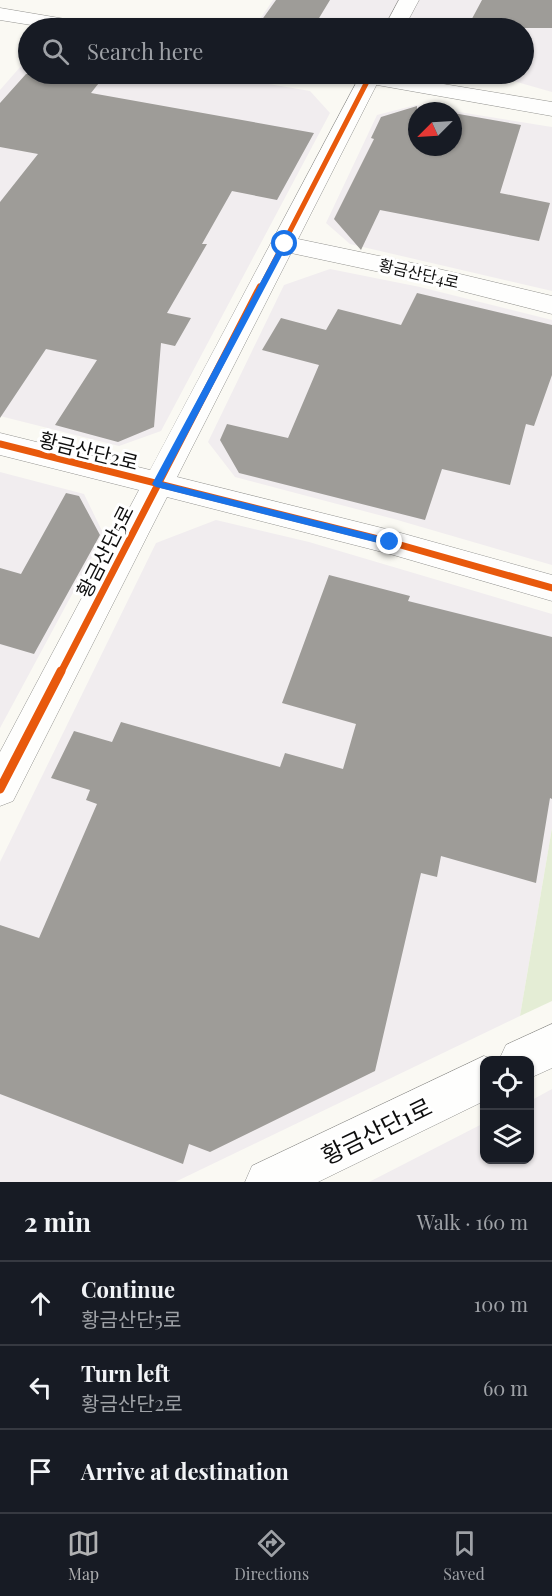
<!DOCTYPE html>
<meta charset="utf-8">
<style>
:root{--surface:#171b24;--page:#242831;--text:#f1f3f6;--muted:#9ea1a6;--line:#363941;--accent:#b0b1b2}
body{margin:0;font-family:"Playfair Display","Noto Sans KR",serif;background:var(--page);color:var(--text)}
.controls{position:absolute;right:18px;bottom:18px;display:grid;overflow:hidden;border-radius:12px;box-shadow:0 2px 4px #0004}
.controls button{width:54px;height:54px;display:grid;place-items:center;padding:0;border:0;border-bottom:2px solid var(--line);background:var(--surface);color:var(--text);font:30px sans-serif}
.compass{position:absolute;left:408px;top:102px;width:54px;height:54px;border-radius:50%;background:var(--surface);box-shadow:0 2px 4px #0004;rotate:246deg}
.stop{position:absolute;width:18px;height:18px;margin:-14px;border:4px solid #1a73e8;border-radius:50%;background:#fff}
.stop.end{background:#1a73e8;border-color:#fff;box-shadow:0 2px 6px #0008}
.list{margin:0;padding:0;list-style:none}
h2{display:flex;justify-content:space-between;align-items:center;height:78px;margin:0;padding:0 24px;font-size:26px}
h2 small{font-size:20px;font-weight:400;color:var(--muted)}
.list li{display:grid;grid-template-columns:39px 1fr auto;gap:18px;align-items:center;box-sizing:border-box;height:84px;padding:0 24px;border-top:2px solid var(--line)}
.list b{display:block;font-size:22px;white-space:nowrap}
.list p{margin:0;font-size:20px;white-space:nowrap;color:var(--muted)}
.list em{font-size:20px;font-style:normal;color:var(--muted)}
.icon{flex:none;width:33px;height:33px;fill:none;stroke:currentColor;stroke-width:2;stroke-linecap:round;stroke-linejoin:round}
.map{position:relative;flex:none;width:552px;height:1182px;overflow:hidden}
.search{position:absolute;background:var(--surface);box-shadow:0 2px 4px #0004;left:18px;right:18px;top:18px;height:66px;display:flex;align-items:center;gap:15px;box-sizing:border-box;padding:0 21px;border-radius:33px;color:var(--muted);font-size:22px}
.sheet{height:330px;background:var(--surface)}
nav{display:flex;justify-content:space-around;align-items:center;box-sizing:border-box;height:84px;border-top:2px solid var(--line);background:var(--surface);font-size:16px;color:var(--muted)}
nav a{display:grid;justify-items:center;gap:3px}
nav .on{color:var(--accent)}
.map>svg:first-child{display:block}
.industrial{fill:#f1edef;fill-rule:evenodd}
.green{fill:#e4edd5}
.building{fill:#9e9c98}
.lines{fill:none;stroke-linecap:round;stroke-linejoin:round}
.minor-casing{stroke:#949491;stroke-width:1}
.tertiary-casing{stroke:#949491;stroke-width:1}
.minor{fill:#fefefd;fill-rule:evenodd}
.tertiary{fill:#fefefd;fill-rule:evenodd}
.cycleway-far2-casing{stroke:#fff;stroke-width:8}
.cycleway-far1-casing{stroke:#fff;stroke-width:10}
.cycleway-casing{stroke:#fff;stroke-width:13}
.cycleway-far2{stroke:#e8590c;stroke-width:5}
.cycleway-far1{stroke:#e8590c;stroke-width:7}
.cycleway{stroke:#e8590c;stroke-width:9}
.route{fill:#1a73e8}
.labels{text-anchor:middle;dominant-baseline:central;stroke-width:6;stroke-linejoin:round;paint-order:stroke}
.far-street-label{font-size:16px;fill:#0e0e0e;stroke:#fff}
.street-label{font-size:20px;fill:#0e0e0e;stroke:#fff}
.near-street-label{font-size:24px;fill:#0e0e0e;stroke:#fff}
</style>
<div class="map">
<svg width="552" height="1182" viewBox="0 0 552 1182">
<rect width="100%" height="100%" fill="#faf9f3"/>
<path class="industrial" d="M273,0H552V92L510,80L477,74H524V28H254Z
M28,58V74H210L310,91L330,113L161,431L119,446L0,416V90Z
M416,105L552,127V291L350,244L326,223L377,115ZM417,111H453V147H417Z
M330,269L420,287L552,320V565L394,519L235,477L208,442L284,285Z
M0,472L84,494L104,535L0,728Z
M216,520L309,542L552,614V828L520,1016L175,1182H0V862L156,543Z
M552,1089V1182H369L484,1123V1160H530V1101Z"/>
<path class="green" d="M552,828V1001L520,1016Z"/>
<path class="building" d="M276,0H330L313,28H256Z
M482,0H552V28H467Z
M26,74H106L91,93L314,133L277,200L232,191L202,244H207L167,313L191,318L175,346L161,343L154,427L118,442L55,425L97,360L46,349L0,418V202L38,154L0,147V103Z
M417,106V147H453V113L521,125L500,193L550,203L539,241L380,210L361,250L334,219L374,139L371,138L381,117Z
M417,293L552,325V375L534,426L526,424L510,485L442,469L425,520L239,473L220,440L227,424L288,438L319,365L262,350L281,318L326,330L338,309L401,325Z
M66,493L79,496L100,535L34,654L0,644V568L21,574Z
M329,575L410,596L408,601L552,637V799L550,798L536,883L441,856L437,877L421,873L375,1071L210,1152L189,1144L183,1164L0,1094V925L39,938L97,804L86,800L90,790L51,778L74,731L112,742L121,722L280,767L285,753L343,769L356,724L282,703Z"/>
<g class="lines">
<g class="minor-casing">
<path id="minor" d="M399,0H419L404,28H384Z
M361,74H382L298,239L422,265L552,296V314L422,281L291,253L177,477L390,530L552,575V601L390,554L167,497L13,801L0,806V752L139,490L0,455V433L150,470Z
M552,1024V1068L530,1078V1060H499L506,1045Z
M484,1056L495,1060H484V1101L318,1182H245L252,1166Z"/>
</g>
<g class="tertiary-casing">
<path id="tertiary" d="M0,8L83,22L90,24L93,28H50L0,20Z
M338,74H383L552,102V116L349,80L341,79Z"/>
</g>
<use href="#minor" class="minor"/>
<use href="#tertiary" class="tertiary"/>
<g class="cycleway-far2-casing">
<path id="cycleway-far2" d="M260,289L371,74"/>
</g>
<g class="cycleway-far1-casing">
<path id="cycleway-far1" d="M0,444L390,542L552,588
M61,672L260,287"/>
</g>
<g class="cycleway-casing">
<path id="cycleway" d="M0,789L61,671"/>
</g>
<use href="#cycleway-far2" class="cycleway-far2"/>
<use href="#cycleway-far1" class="cycleway-far1"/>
<use href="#cycleway" class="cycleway"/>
</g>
<path class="route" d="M285,241L288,244L162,482L390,539L394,542L393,545L390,546L156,487L152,484L281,244Z"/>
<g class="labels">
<g class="far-street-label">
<text transform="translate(419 273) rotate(13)">황금산단4로</text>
</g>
<g class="street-label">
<text transform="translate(89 450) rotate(14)">황금산단2로</text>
<text transform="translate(104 551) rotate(-63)">황금산단5로</text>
</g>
<g class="near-street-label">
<text transform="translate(376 1130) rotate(-26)">황금산단1로</text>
</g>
</g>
</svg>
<div class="controls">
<button><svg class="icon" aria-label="locate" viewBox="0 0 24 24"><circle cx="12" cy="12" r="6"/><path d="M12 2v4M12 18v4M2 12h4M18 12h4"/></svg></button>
<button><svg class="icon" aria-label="layers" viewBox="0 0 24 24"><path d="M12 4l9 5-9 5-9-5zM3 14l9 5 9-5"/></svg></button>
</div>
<svg class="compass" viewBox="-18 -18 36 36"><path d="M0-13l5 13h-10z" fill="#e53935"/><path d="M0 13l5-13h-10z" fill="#9ea1a6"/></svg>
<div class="stop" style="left:285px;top:244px"></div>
<div class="stop end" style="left:390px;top:542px"></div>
<div class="search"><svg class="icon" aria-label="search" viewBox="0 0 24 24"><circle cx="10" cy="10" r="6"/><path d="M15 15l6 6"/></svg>Search here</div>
</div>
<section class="sheet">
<h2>2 min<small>Walk · 160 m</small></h2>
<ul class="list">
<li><svg class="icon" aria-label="ahead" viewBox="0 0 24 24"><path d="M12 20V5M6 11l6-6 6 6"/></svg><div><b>Continue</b><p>황금산단5로</p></div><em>100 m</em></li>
<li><svg class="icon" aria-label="left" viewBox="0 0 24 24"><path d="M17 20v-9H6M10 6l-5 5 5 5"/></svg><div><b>Turn left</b><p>황금산단2로</p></div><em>60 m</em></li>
<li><svg class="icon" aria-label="arrive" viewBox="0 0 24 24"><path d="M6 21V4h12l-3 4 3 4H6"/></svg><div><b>Arrive at destination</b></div></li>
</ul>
</section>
<nav>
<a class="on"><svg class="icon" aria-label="map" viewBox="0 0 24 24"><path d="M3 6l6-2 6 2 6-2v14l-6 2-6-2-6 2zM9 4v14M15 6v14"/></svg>Map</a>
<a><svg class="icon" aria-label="directions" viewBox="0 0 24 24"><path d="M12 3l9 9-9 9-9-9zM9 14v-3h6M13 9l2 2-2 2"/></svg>Directions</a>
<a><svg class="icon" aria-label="saved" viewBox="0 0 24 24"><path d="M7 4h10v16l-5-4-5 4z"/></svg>Saved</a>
</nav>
